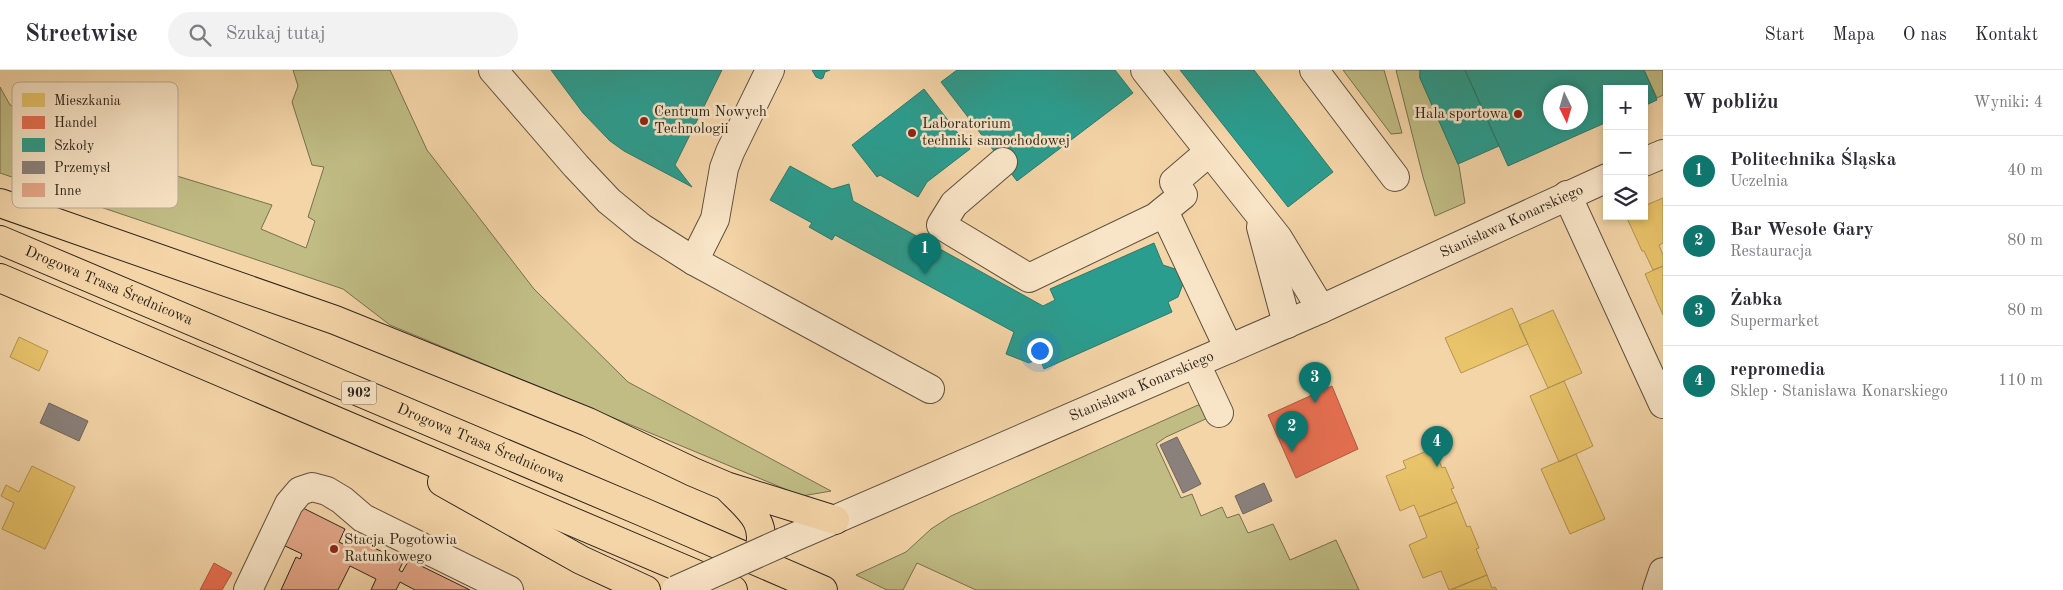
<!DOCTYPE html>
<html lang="pl">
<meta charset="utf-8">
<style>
:root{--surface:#fff;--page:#f2f2f3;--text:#2b2b33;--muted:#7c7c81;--line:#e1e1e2;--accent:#0f766e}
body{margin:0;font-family:"Old Standard TT",serif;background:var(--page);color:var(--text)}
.controls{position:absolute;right:15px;top:15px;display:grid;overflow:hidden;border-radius:0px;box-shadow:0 2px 8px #0003}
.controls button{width:45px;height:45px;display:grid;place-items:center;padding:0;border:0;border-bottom:1px solid var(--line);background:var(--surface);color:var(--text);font:25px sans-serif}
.compass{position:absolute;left:1543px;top:15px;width:45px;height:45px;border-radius:50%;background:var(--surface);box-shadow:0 2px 8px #0003;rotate:175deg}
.you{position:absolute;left:1039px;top:280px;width:18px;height:18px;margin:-12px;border:4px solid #fff;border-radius:50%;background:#1a73e8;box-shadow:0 0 0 8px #1a73e833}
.badge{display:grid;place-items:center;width:32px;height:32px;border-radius:50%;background:var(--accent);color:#fff;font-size:16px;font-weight:700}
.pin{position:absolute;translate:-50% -41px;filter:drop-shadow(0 1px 2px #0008)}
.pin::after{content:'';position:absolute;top:26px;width:18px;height:15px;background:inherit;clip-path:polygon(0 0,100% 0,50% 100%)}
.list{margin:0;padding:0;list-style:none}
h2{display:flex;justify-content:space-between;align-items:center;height:65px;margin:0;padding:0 20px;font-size:21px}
h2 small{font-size:16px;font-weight:400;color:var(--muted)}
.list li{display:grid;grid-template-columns:32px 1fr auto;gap:15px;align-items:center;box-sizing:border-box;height:70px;padding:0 20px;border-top:1px solid var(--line)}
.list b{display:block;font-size:19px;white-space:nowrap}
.list p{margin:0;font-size:16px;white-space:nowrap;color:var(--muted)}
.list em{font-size:16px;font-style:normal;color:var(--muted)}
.icon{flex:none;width:28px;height:28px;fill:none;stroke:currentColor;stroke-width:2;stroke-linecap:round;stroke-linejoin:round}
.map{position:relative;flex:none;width:1663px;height:520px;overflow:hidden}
header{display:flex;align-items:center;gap:30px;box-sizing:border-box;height:70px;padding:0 25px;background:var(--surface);border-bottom:1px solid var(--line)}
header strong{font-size:24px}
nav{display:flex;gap:28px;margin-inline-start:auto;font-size:18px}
.search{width:350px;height:45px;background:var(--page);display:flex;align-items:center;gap:12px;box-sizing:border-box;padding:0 18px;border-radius:28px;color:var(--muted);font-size:19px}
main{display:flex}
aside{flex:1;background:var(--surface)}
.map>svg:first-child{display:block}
.green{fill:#c0bc84;stroke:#767050}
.homes{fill:#e9c46a;stroke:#b19452}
.shops{fill:#e76f51;stroke:#af5841}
.schools{fill:#2a9d8f;stroke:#2b796c;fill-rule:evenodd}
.industry{fill:#8a817c;stroke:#6e655f}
.building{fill:#e5a789;stroke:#2d241b}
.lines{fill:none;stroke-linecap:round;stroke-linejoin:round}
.minor-casing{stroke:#5f503e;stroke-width:30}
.major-casing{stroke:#2d241b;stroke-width:30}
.minor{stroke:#f8e4c6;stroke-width:28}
.major{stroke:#f4d5a8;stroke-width:28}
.minor-bridge-casing{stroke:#5f503e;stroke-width:30;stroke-linecap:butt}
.minor-bridge{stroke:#f8e4c6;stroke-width:28}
.poi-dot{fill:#8f2418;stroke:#f8e4c6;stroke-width:2}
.labels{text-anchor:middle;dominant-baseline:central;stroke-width:5;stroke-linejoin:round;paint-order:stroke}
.shield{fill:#f8e4c6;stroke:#6a5e4e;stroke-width:1}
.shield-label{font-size:14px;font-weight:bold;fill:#2d241b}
.poi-label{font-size:15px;fill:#2d241b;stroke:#f8e4c6;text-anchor:start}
.street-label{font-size:15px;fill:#2d241b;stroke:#f8e4c6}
.key{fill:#f8e4c6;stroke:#bbaa93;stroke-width:1}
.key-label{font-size:14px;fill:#2d241b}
</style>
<header>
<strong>Streetwise</strong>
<div class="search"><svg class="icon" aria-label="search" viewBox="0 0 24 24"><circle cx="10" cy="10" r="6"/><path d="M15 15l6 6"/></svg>Szukaj tutaj</div>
<nav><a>Start</a><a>Mapa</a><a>O nas</a><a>Kontakt</a></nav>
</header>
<main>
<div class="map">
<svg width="1663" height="520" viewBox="0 0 1663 520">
<rect width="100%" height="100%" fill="#f4d5a8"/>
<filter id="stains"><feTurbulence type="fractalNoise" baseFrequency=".004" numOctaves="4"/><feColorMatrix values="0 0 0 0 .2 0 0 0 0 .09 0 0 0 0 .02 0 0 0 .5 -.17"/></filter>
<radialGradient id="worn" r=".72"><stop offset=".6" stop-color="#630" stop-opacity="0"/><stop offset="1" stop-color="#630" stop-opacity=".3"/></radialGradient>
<path class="green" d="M293,0H390L427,80L534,219L628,312L831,421L802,426L390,255L343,219L0,103V17L10,35L91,75L85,78L272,135L261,159L306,178L315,151L308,147L324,97L312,95L292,32L298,16Z
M1343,0H1384L1402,63L1391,64Z
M1396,0H1420V8L1459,96L1465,133L1435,146L1423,107Z
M1644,0H1663V25L1657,28Z
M1198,335L1202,337L1210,347L1166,367L1156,374L1181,428L1192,424L1201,446L1222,437L1227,448L1239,444L1248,463L1273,454L1290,490L1336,470L1359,520H976L917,493L903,520H887L856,505L906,482L931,459L951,446Z"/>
<path class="homes" d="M1663,128V173L1659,175L1663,185V196L1653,200L1644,181H1642L1626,146H1644V136Z
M1663,196V245L1645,204Z
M1512,238L1528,274L1461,303L1445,268Z
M1553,240L1582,303L1548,318L1519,255Z
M19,267L48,281L39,301L10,287Z
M1564,311L1593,376L1559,392L1530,326Z
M1434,378L1442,398L1445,397L1454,418L1451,419L1457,432L1419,447L1414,435L1400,441L1386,406L1406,398L1403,391Z
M1576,384L1605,449L1570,464L1541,399Z
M32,396L75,417L45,479L2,459L14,433L1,426L6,415L19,422Z
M1457,432L1467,457L1470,456L1479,478L1476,479L1487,505L1449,520L1441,501L1423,508L1409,475L1427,467L1419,447Z
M1487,505L1492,518L1495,517L1497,520H1451Z"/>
<path class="shops" d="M1332,316L1358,379L1296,408L1268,345Z
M214,493L232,503L222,520H200Z"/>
<path class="schools" d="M551,0H722L675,95L692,117L624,81L610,71L583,43Z
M812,0H830L825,2L823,8L821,9L816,7Z
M957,0H1115L1133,23L1017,111L941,12Z
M1180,0H1254L1333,102L1288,137Z
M1420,0H1465L1499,76L1458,94L1420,8Z
M1465,0H1644L1657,30L1644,36V19H1607V52L1508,96ZM1550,22H1580V52H1550Z
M924,19L970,79L927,112L918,127L880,105L877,107L852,75Z
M790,96L832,119L849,114L853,131L1043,236L1055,230L1050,219L1154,173L1163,195L1187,203L1178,227L1168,232L1172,242L1044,299L1040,288L1029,293L1006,284L1014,262L835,165L832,170L809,157L812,153L770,130Z"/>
<path class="industry" d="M49,333L88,351L79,371L40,353Z
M1177,367L1201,414L1183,423L1160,375Z
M1264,413L1272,431L1243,444L1235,426Z"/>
<path class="building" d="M301,437L345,459L339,472L343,474L348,465L401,491L405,488L399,500L402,502L409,490L470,520H415L400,512L396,520H371L376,509L350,496L338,520H281L296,487L300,489L302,484L283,475Z"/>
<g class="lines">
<g class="minor-casing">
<g id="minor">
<path d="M493,0L576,96L609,131L642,158L694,191L930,319"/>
<path d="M1145,0L1278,168L1321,239"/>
<path d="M1314,0L1395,107"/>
<path d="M1003,92L954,134L941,155L1029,208L1156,147L1183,125L1174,112L1209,82"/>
<path d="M1644,92L1663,84"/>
<path d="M1567,125L1663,334"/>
<path d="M1164,141L1229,279"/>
<path d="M1261,157L1287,254"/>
<path d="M694,191L715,149L724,98L730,82L770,0"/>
<path d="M1196,294L1219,343"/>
<path id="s1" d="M783,472L1321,239L1607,108"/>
<path d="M248,520L289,434L300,421L312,417L327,421L342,430L363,448L509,520"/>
<path d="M1657,520L1663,502"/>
</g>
</g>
<g class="major-casing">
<g id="major">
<path d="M0,133L335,250L588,352L693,402L726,416L835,450"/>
<path id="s2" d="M0,170L643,442L823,520"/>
<path d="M0,208L733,520"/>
<path d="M442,412L581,490L646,520"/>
<path d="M729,419C749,439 769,453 758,484"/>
</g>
</g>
<use href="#minor" class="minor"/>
<use href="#major" class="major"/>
<g class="minor-bridge-casing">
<path id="minor-bridge" d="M676,520L783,472"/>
</g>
<use href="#minor-bridge" class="minor-bridge"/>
</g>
<g class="poi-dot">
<circle cx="1518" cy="44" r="5"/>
<circle cx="644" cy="51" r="5"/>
<circle cx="912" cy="63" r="5"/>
<circle cx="334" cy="479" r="5"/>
</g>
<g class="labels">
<rect class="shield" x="341.5" y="311.5" width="35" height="23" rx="4"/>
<g class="shield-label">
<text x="359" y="323">902</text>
</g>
<g class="poi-label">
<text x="654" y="42">Centrum Nowych<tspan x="654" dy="17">Technologii</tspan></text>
<text x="1508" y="44" text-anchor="end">Hala sportowa</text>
<text x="922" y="54">Laboratorium<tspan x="922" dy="17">techniki samochodowej</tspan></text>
<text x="344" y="470">Stacja Pogotowia<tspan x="344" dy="17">Ratunkowego</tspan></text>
</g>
<g class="street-label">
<text stroke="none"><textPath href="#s1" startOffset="796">Stanisława Konarskiego</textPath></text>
<text stroke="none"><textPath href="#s2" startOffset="118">Drogowa Trasa Średnicowa</textPath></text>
<text stroke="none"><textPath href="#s1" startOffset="391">Stanisława Konarskiego</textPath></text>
<text stroke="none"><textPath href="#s2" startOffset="522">Drogowa Trasa Średnicowa</textPath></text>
</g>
</g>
<rect x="12" y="12" width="166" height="126" rx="8" class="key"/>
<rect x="22" y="23" width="23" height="14" fill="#e9c46a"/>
<rect x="22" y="46" width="23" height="13" fill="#e76f51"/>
<rect x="22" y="68" width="23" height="14" fill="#2a9d8f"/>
<rect x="22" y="91" width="23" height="13" fill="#8a817c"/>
<rect x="22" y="113" width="23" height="14" fill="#e5a789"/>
<g class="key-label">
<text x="54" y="35">Mieszkania</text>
<text x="54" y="57">Handel</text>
<text x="54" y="80">Szkoły</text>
<text x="54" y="102">Przemysł</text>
<text x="54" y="125">Inne</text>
</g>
<rect width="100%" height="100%" filter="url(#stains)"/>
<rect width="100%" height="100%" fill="url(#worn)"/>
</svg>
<div class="controls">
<button>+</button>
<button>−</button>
<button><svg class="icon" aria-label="layers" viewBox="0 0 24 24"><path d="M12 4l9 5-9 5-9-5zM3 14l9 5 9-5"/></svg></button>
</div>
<svg class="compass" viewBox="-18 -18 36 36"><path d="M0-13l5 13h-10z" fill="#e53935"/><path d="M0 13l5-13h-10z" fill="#7c7c81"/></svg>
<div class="you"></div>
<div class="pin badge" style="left:925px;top:204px">1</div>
<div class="pin badge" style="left:1292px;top:382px">2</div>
<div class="pin badge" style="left:1315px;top:333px">3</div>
<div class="pin badge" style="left:1437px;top:397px">4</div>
</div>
<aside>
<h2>W pobliżu<small>Wyniki: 4</small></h2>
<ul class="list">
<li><span class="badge">1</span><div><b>Politechnika Śląska</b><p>Uczelnia</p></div><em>40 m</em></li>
<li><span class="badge">2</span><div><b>Bar Wesołe Gary</b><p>Restauracja</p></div><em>80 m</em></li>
<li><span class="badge">3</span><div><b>Żabka</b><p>Supermarket</p></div><em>80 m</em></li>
<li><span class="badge">4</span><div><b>repromedia</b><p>Sklep · Stanisława Konarskiego</p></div><em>110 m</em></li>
</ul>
</aside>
</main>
